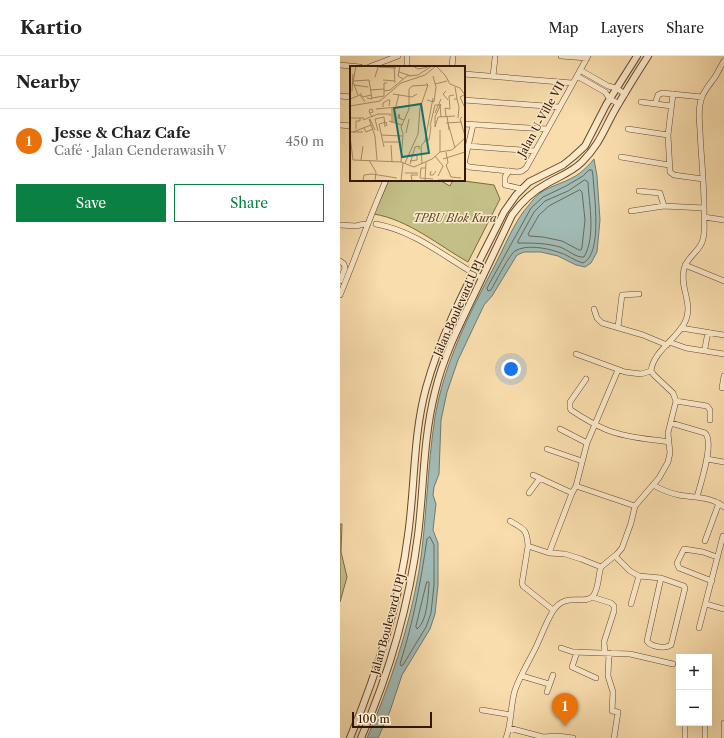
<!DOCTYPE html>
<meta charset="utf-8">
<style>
:root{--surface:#fff;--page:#f6f6f6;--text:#222;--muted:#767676;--line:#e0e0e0;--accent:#0b8043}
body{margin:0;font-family:"Libre Caslon Text",serif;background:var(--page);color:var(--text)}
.controls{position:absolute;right:12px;bottom:12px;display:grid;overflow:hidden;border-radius:0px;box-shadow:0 4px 16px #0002}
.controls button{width:36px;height:36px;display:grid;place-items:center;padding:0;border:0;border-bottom:1px solid var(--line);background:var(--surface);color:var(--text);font:20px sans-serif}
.scale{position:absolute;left:12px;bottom:10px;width:80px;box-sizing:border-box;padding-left:4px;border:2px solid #311702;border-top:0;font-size:11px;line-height:14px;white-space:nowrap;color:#311702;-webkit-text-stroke:3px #fbe9ca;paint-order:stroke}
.you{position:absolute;left:171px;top:313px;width:14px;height:14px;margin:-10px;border:3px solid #fff;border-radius:50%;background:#1a73e8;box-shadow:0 0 0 6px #1a73e833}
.badge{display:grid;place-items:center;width:26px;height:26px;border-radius:50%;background:var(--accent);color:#fff;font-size:13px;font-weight:700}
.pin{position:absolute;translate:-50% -33px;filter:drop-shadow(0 1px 2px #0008)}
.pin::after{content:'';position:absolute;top:21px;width:14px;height:12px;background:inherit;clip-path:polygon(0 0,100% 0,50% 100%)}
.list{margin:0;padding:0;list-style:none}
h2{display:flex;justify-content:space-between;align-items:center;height:52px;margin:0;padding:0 16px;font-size:17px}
h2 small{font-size:13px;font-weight:400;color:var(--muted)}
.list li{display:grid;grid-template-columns:26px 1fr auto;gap:12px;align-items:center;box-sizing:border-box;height:64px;padding:0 16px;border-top:1px solid var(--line)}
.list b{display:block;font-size:15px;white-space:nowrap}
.list p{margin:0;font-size:13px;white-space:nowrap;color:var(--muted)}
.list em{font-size:13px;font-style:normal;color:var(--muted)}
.actions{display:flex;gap:8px;padding:12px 16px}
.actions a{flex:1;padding:9px 0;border:1px solid var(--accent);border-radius:0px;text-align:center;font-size:14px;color:var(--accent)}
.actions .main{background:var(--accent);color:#fff}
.map{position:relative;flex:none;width:384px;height:682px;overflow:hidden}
header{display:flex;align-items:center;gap:24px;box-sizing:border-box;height:56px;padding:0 20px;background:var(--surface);border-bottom:1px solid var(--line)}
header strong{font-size:19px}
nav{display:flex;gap:22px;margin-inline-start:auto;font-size:14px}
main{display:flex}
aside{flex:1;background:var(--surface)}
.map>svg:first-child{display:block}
.green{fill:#c3bf86;stroke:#7a6b44}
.water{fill:#a1bab4;stroke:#74796d}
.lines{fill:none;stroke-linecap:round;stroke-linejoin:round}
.shore{stroke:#69685b;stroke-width:1}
.minor-casing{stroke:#63482d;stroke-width:6}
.tertiary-casing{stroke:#63482d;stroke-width:8}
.minor{stroke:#fbe9ca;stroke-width:5}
.tertiary{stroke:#fbe9ca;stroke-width:6}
.labels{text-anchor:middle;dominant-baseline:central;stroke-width:3;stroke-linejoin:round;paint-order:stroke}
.street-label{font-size:11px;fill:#311702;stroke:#fbe9ca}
.park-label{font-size:11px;font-style:italic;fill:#5d492a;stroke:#fbe9ca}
.inset-road{fill:none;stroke:#a98e69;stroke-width:1}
.view{fill:#0f766e;fill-opacity:0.15;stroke:#0f766e;stroke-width:2}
.inset-edge{fill:none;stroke:#311702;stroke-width:2}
</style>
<header>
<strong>Kartio</strong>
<nav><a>Map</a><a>Layers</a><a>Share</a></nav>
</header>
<main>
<aside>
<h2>Nearby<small></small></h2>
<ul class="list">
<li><span class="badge" style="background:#e8710a">1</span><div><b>Jesse &amp; Chaz Cafe</b><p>Café · Jalan Cenderawasih V</p></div><em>450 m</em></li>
</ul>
<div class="actions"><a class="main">Save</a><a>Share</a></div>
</aside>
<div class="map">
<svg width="384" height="682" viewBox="0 0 384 682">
<rect width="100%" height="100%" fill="#f9ddad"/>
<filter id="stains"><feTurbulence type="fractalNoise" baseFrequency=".005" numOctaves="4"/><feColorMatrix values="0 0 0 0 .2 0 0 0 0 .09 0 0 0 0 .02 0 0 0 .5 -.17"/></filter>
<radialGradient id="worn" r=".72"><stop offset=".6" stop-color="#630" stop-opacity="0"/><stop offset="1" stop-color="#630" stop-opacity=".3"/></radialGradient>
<path class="green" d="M49,124H99L110,130L113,124H117L154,129L160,143L128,206C98,189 69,164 34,158Z
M0,468H2L1,496L7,521L0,546Z"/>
<path class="water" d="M254,103L257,120L260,164L257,196L251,207L245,211L236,209L218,200L201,196H184L177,199L152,240L144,249L118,304L107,336L101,364L99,418L94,431L93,439L96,448L93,474L98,487V529L95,558L90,573L62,619L50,655L38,682H27C50,629 69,573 79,515C87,464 87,412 95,361C104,308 129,258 154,211C163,194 176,162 189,149C192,145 196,140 200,137C212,129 228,126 240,117C245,113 250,108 254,103Z"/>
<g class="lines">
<path class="shore" d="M249,114H252L253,120C254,139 263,198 243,207C234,205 227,198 218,196C206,192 186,188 175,195C169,199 155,227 151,234L148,235L147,232L191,152L203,141L226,130L243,120Z
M245,124L248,126C249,149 256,180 244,201C236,202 228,194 220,191C206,187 192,187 178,187V185L194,156L205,145L228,135Z
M240,134L242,136L245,164L242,191L241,194H239L222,185L203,181L189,180L188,178L199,159L209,150Z
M90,481L94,489V529L91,557L86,571L63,609L61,610L60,608C73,567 81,525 87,483Z
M87,526H89V529C88,541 87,566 77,573L76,571Z"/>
<g class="minor-casing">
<path id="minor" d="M221,0L247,2
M0,9L20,11
M29,11L58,0
M67,11V0
M112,11L113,0
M240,14L268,30L276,32L285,38
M124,18L232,27
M153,20L155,2
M237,20L265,36L270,43L279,48
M333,38L328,79L330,116L334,119L363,123
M0,40L11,41
M124,44L219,51
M301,46L331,50
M315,48L318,39L322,37L362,41
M124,68L207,73
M0,69L11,70
M288,73L328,79
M128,90L195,95
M281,101L329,109
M124,108L129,111L178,116L182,115L186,112L248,0
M124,108L133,69
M169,115L165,121V129L182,133
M299,135L320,137L324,150
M291,155L324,150L364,152
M364,161L384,164
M36,168C78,176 105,202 142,222
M0,169L16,170L24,168
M0,205L4,208L5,212L0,225
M345,209L384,225
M0,239C16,201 29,162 46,124
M254,253L257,262L262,267L303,279L327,289
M278,271L282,239L299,238
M341,272L384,279
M329,286L346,292L384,298
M365,292L368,276
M236,298L285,316L301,318L311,315
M246,323L230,346V352L231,354C243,362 255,369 267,374C287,382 309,383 329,386
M382,332L384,320
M336,345L367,350L370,354V364
M331,367L365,377C375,386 360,429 357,441
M220,373L247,387
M207,393L242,405
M367,403L384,406
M193,419L232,437
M313,429C322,434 329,437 339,439C355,442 371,440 384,451
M236,430L295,450
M189,437L200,422
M170,465C184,473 187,473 188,490L209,497L225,498L241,503L261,511
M365,485L379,447
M188,490L182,527L183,530L213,554
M209,497L232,437L236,430L247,387L278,314
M275,500L290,515L299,520L321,522L344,530L345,532L331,589C325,593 311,591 307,585L321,522
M372,525L339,512L337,507L344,493L363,496L377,501
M252,541L271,547L274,550V555L264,586L265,597
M291,548L299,520
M366,548L384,553
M359,572L383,480
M221,592L233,596L290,598L333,608
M237,596L232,611L256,622
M269,597L268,620L273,636L272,655L278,656L274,682
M182,620L209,628
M207,636L213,619
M142,654L171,659
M169,672L203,681L218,680L233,682
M166,682C172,667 170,650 175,634C180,620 188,607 195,593C201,581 206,566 213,555C226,535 244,550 253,540C259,533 258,519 261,511L277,498L282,492L291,467L295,450L319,422L328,406L330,397L328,377L336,345L333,337L314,319L311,315C313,296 335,284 344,268C355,248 339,233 344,213C347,200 361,195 363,183C365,176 364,169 364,162C365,132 361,103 360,74C359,63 358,51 362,41C365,33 371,27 375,21C378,16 381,10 384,5
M345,682V667
M365,682V667
M384,682V667"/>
</g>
<g class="tertiary-casing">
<path id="tertiary" d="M10,682C37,617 59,550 68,479C75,430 73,380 86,332C103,270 136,213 164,156L176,139L189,126L223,109L233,101L245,90L266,49L297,0
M21,682C49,618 69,549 78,479C84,431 83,383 95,336C103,302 118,272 133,241C146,214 159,186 172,159C182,145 193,135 208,127C220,120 232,116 242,106C260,88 264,73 276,52C286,35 297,17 308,0"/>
</g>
<use href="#minor" class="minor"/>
<use href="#tertiary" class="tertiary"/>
</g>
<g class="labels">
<g class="street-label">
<text transform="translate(201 63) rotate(-61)">Jalan U-Ville VII</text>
<text transform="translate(118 252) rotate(-66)">Jalan Boulevard UPJ</text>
<text transform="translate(48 568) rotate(-75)">Jalan Boulevard UPJ</text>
</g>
<g class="park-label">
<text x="115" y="162">TPBU Blok Kura</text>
</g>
</g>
<g transform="translate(10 10)">
<rect width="115" height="115" fill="#f9ddad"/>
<path class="inset-road" d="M6,0L3,16L8,29M44,0L45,17M50,0L48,10L53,13M63,0L68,3L78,1M86,0L95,9L100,18L110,22L115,29M49,6L61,10M25,11L28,1L46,2M33,14L45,15M3,15L19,14L22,33L17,32M85,18L97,15M4,19L18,21M62,20L78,19L76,17M105,21L107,33M20,24L34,23M2,25L3,8M34,25L40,24L57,10L68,9L82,0M96,25L93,28L98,34M10,27L13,31L21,29M43,28L62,31L67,28M22,32L34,30V17H37M0,33L10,29L15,36M104,33H107L109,41L108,52M77,34L84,36L86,21L83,10M90,38L91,51M91,38L85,51V61L88,51L105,50M0,40L30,35L51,17L75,9L86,0M46,40L49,28M114,40L110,31L114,29M33,41V37L38,34H40L39,40M42,41V57M44,41V56M26,43L59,40M100,43L99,30L104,29M20,47L23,46L22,43L19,44L20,48L23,51M85,47L91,33M96,50L95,42L100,43M97,50L99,64M112,51L110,53L115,70M1,52H14M19,53L25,70L27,94M20,53L25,64M50,53L49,48L48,52L54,54M13,54L28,48H40V50M39,55L52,59M96,57L112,56M98,57L105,82M80,60L85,39H90M14,62L16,66L23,63M6,63V55H10V52M90,64V86M28,65L25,53L34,51L35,61M0,66H13M3,66L21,59M56,67L59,53M31,69L52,70M0,70L3,94L51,96L64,101L82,93L90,86L102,84L115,72M75,75L79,74L81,60M34,76H49M41,79L42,96M34,81L29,58L36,56L37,60M96,86L98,97L96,99L101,111L111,112M85,90L93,100L88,110M93,93L115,86M11,94L13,80M19,94L26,106L25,115M60,95L67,94V89H61M51,96L53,68L51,61L59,43V23L62,20M55,97L68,68L70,42L78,19M60,98L65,81L69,80V83M72,98L71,80L75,75L83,32M76,102H71L70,112L83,113M81,105L80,109H83L86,105M55,107H68M88,114H103M13,115L14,109L22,108L47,112M51,115L53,97M62,115L61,109H68M75,115L76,96"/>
<path class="view" d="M71,38L79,87L52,91L44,42Z"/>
<rect width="115" height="115" class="inset-edge"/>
</g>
<rect width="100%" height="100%" filter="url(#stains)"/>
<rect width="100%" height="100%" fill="url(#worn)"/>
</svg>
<div class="controls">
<button>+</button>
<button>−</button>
</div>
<div class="scale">100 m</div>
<div class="you"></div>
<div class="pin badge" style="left:225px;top:670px;background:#e8710a">1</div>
</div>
</main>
